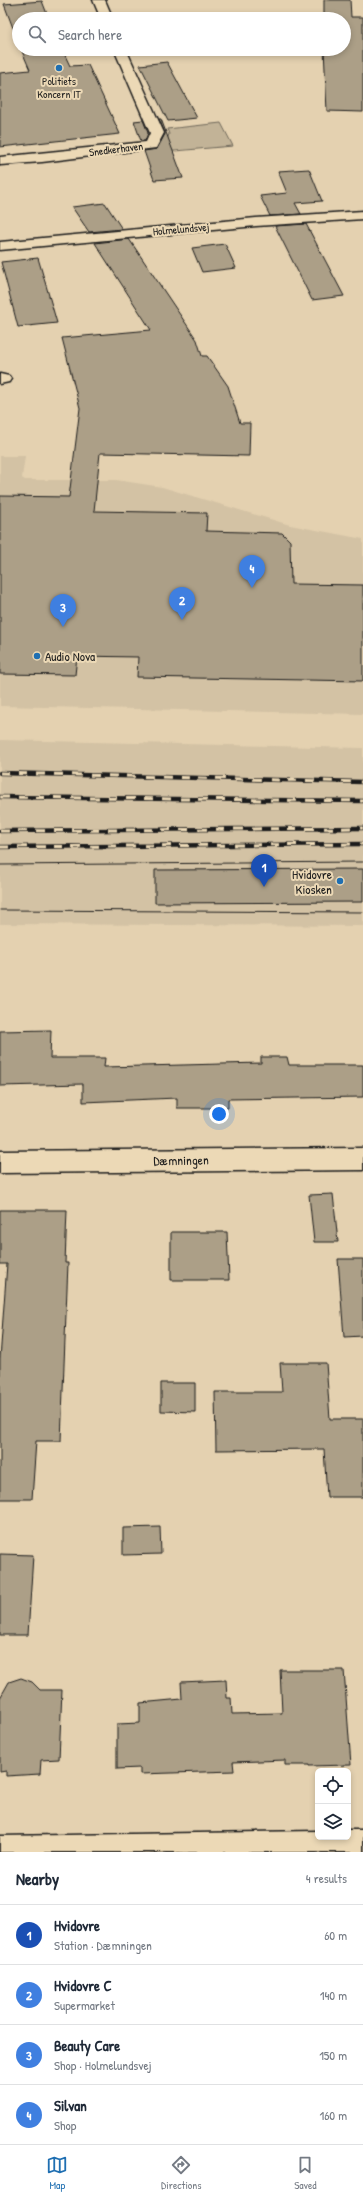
<!DOCTYPE html>
<meta charset="utf-8">
<style>
:root{--surface:#fff;--page:#f6f6f7;--text:#1f2937;--muted:#747a83;--line:#e0e1e3;--accent:#1f6fb2}
body{margin:0;font-family:"Patrick Hand",sans-serif;background:var(--page);color:var(--text)}
.controls{position:absolute;right:12px;bottom:12px;display:grid;overflow:hidden;border-radius:6px;box-shadow:0 2px 6px #0003}
.controls button{width:36px;height:36px;display:grid;place-items:center;padding:0;border:0;border-bottom:1px solid var(--line);background:var(--surface);color:var(--text);font:20px sans-serif}
.you{position:absolute;left:219px;top:1114px;width:14px;height:14px;margin:-10px;border:3px solid #fff;border-radius:50%;background:#1a73e8;box-shadow:0 0 0 6px #1a73e833}
.badge{display:grid;place-items:center;width:26px;height:26px;border-radius:50%;background:var(--accent);color:#fff;font-size:13px;font-weight:700}
.pin{position:absolute;translate:-50% -33px;filter:drop-shadow(0 1px 2px #0008)}
.pin::after{content:'';position:absolute;top:21px;width:14px;height:12px;background:inherit;clip-path:polygon(0 0,100% 0,50% 100%)}
.list{margin:0;padding:0;list-style:none}
h2{display:flex;justify-content:space-between;align-items:center;height:52px;margin:0;padding:0 16px;font-size:17px}
h2 small{font-size:13px;font-weight:400;color:var(--muted)}
.list li{display:grid;grid-template-columns:26px 1fr auto;gap:12px;align-items:center;box-sizing:border-box;height:60px;padding:0 16px;border-top:1px solid var(--line)}
.list b{display:block;font-size:15px;white-space:nowrap}
.list p{margin:0;font-size:13px;white-space:nowrap;color:var(--muted)}
.list em{font-size:13px;font-style:normal;color:var(--muted)}
.icon{flex:none;width:22px;height:22px;fill:none;stroke:currentColor;stroke-width:2;stroke-linecap:round;stroke-linejoin:round}
.map{position:relative;flex:none;width:363px;height:1852px;overflow:hidden}
.search{position:absolute;background:var(--surface);box-shadow:0 2px 6px #0003;left:12px;right:12px;top:12px;height:44px;display:flex;align-items:center;gap:10px;box-sizing:border-box;padding:0 14px;border-radius:22px;color:var(--muted);font-size:15px}
.sheet{height:292px;background:var(--surface)}
nav{display:flex;justify-content:space-around;align-items:center;box-sizing:border-box;height:56px;border-top:1px solid var(--line);background:var(--surface);font-size:11px;color:var(--muted)}
nav a{display:grid;justify-items:center;gap:2px}
nav .on{color:var(--accent)}
.map>svg:first-child{display:block}
.built{fill:#d3c2a4}
.green{fill:#c2b397;stroke:#6f685a}
.building{fill:#ac9f87;stroke:#1c1c1c}
.lines{fill:none;stroke-linecap:round;stroke-linejoin:round}
.minor-casing{stroke:#1c1c1c;stroke-width:3}
.minor{fill:#ecd9b6;fill-rule:evenodd}
.tram{stroke:#1c1c1c;stroke-width:1}
.rail-casing{stroke:#1c1c1c;stroke-width:4.5}
.rail{stroke:#ecd9b6;stroke-width:3;stroke-dasharray:9;stroke-linecap:butt}
.poi-dot{fill:#1f6fb2;stroke:#ecd9b6;stroke-width:1.5}
.labels{text-anchor:middle;dominant-baseline:central;stroke-width:4;stroke-linejoin:round;paint-order:stroke}
.far-poi-label{font-size:11px;fill:#1c1c1c;stroke:#ecd9b6}
.far-street-label{font-size:11px;fill:#1c1c1c;stroke:#ecd9b6}
.poi-label{font-size:13px;fill:#1c1c1c;stroke:#ecd9b6;text-anchor:start}
.street-label{font-size:13px;fill:#1c1c1c;stroke:#ecd9b6}
</style>
<div class="map">
<svg width="363" height="1852" viewBox="0 0 363 1852">
<rect width="100%" height="100%" fill="#e4d1b0"/>
<filter id="ink" filterUnits="userSpaceOnUse"><feTurbulence type="fractalNoise" baseFrequency=".025" numOctaves="2"/><feDisplacementMap in="SourceGraphic" scale="8" xChannelSelector="R" yChannelSelector="G"/><feConvolveMatrix kernelMatrix="1 2 1 2 8 2 1 2 1" color-interpolation-filters="sRGB"/></filter>
<g filter="url(#ink)">
<path class="built" d="M0,456H25L22,478L25,480H116L162,487L290,525L363,539V714L0,706Z
M0,740L363,748V926L0,924Z"/>
<path class="green" d="M221,123L233,146L163,152L169,134L167,129Z"/>
<path class="building" d="M324,0H350L351,17H363V112L327,111L324,49H344V19H324Z
M42,1L49,19H19V44L4,4Z
M21,49H62L70,66L88,65L120,134L0,147V73L30,70Z
M167,62L197,118L168,121L140,65Z
M159,119H161L183,178L154,180L144,151L157,149L165,134Z
M143,120L148,133L145,141H141L134,121Z
M309,169L322,201L295,203L301,214L270,216L260,196L287,193L278,171Z
M105,203L122,229L89,232L72,207Z
M306,224L344,296L312,300L275,226Z
M129,239L197,340L202,356H207L228,386L240,423H250L249,456L100,453L94,511L207,513L206,531L282,533L290,541L291,584L363,585V681L137,677L138,657L77,656L75,675L0,674V496L69,497L80,408L62,338L151,330L95,243Z
M225,244L236,268L202,272L192,248Z
M38,258L57,323L18,327L1,262Z
M363,869V902L155,903V870Z
M51,1030L50,1058H105L104,1067L261,1063V1057H287L289,1065H363V1097L228,1099V1108H177V1098L83,1102V1084L0,1086V1031Z
M333,1194L338,1242H314L309,1195Z
M0,1210H67L65,1263H68L61,1441H36L32,1499H0V1359L7,1264H0Z
M171,1232H227L229,1280H171Z
M338,1259H363V1336L344,1337Z
M280,1363H326L330,1419H363V1497H327L324,1449L216,1450L215,1392H282Z
M161,1383H195V1412L161,1411Z
M160,1527L161,1554L123,1555V1528Z
M0,1554L33,1555L28,1635H0Z
M280,1670H344L351,1765L309,1766V1765H285V1760L233,1762L234,1771L140,1774V1768L117,1769V1724L140,1723V1703L182,1699L181,1682L226,1680L227,1698H231L232,1714L282,1713Z
M21,1678L32,1682L40,1690H62L59,1759L41,1760L40,1774L6,1776V1771L0,1772V1698L9,1682Z"/>
<g class="lines">
<g class="minor-casing">
<path id="minor" d="M93,0H105L113,19H101Z
M114,49H126L164,133L156,148L42,162L0,165V157L146,142L150,133Z
M363,211V219L256,226L0,250V242L256,218Z
M0,374L9,376L11,379L9,382L0,384Z
M363,1148V1170L0,1173V1151Z
M348,1830H363V1852H0V1836L318,1831V1837H348Z"/>
</g>
<use href="#minor" class="minor"/>
<path class="tram" d="M0,865L363,862
M0,910L363,912"/>
<g class="rail-casing">
<path id="rail" d="M0,773L363,782
M0,797L363,801
M0,831L363,828
M0,847L363,844"/>
</g>
<use href="#rail" class="rail"/>
</g>
</g>
<g class="poi-dot">
<circle cx="59" cy="68" r="4"/>
<circle cx="37" cy="656" r="4"/>
<circle cx="340" cy="881" r="4"/>
</g>
<g class="labels">
<g class="far-poi-label">
<text x="59" y="81">Politiets<tspan x="59" dy="13">Koncern IT</tspan></text>
</g>
<g class="far-street-label">
<text transform="translate(116 149) rotate(-7)">Snedkerhaven</text>
<text transform="translate(181 229) rotate(-5)">Holmelundsvej</text>
</g>
<g class="poi-label">
<text x="45" y="656">Audio Nova</text>
<text x="332" y="874" text-anchor="end">Hvidovre<tspan x="332" dy="15">Kiosken</tspan></text>
</g>
<g class="street-label">
<text transform="translate(181 1160) rotate(-1)">Dæmningen</text>
</g>
</g>
</svg>
<div class="controls">
<button><svg class="icon" aria-label="locate" viewBox="0 0 24 24"><circle cx="12" cy="12" r="6"/><path d="M12 2v4M12 18v4M2 12h4M18 12h4"/></svg></button>
<button><svg class="icon" aria-label="layers" viewBox="0 0 24 24"><path d="M12 4l9 5-9 5-9-5zM3 14l9 5 9-5"/></svg></button>
</div>
<div class="you"></div>
<div class="pin badge" style="left:264px;top:887px;background:#1a4fb4">1</div>
<div class="pin badge" style="left:182px;top:620px;background:#3f7fe0">2</div>
<div class="pin badge" style="left:63px;top:627px;background:#3f7fe0">3</div>
<div class="pin badge" style="left:252px;top:588px;background:#3f7fe0">4</div>
<div class="search"><svg class="icon" aria-label="search" viewBox="0 0 24 24"><circle cx="10" cy="10" r="6"/><path d="M15 15l6 6"/></svg>Search here</div>
</div>
<section class="sheet">
<h2>Nearby<small>4 results</small></h2>
<ul class="list">
<li><span class="badge" style="background:#1a4fb4">1</span><div><b>Hvidovre</b><p>Station · Dæmningen</p></div><em>60 m</em></li>
<li><span class="badge" style="background:#3f7fe0">2</span><div><b>Hvidovre C</b><p>Supermarket</p></div><em>140 m</em></li>
<li><span class="badge" style="background:#3f7fe0">3</span><div><b>Beauty Care</b><p>Shop · Holmelundsvej</p></div><em>150 m</em></li>
<li><span class="badge" style="background:#3f7fe0">4</span><div><b>Silvan</b><p>Shop</p></div><em>160 m</em></li>
</ul>
</section>
<nav>
<a class="on"><svg class="icon" aria-label="map" viewBox="0 0 24 24"><path d="M3 6l6-2 6 2 6-2v14l-6 2-6-2-6 2zM9 4v14M15 6v14"/></svg>Map</a>
<a><svg class="icon" aria-label="directions" viewBox="0 0 24 24"><path d="M12 3l9 9-9 9-9-9zM9 14v-3h6M13 9l2 2-2 2"/></svg>Directions</a>
<a><svg class="icon" aria-label="saved" viewBox="0 0 24 24"><path d="M7 4h10v16l-5-4-5 4z"/></svg>Saved</a>
</nav>
